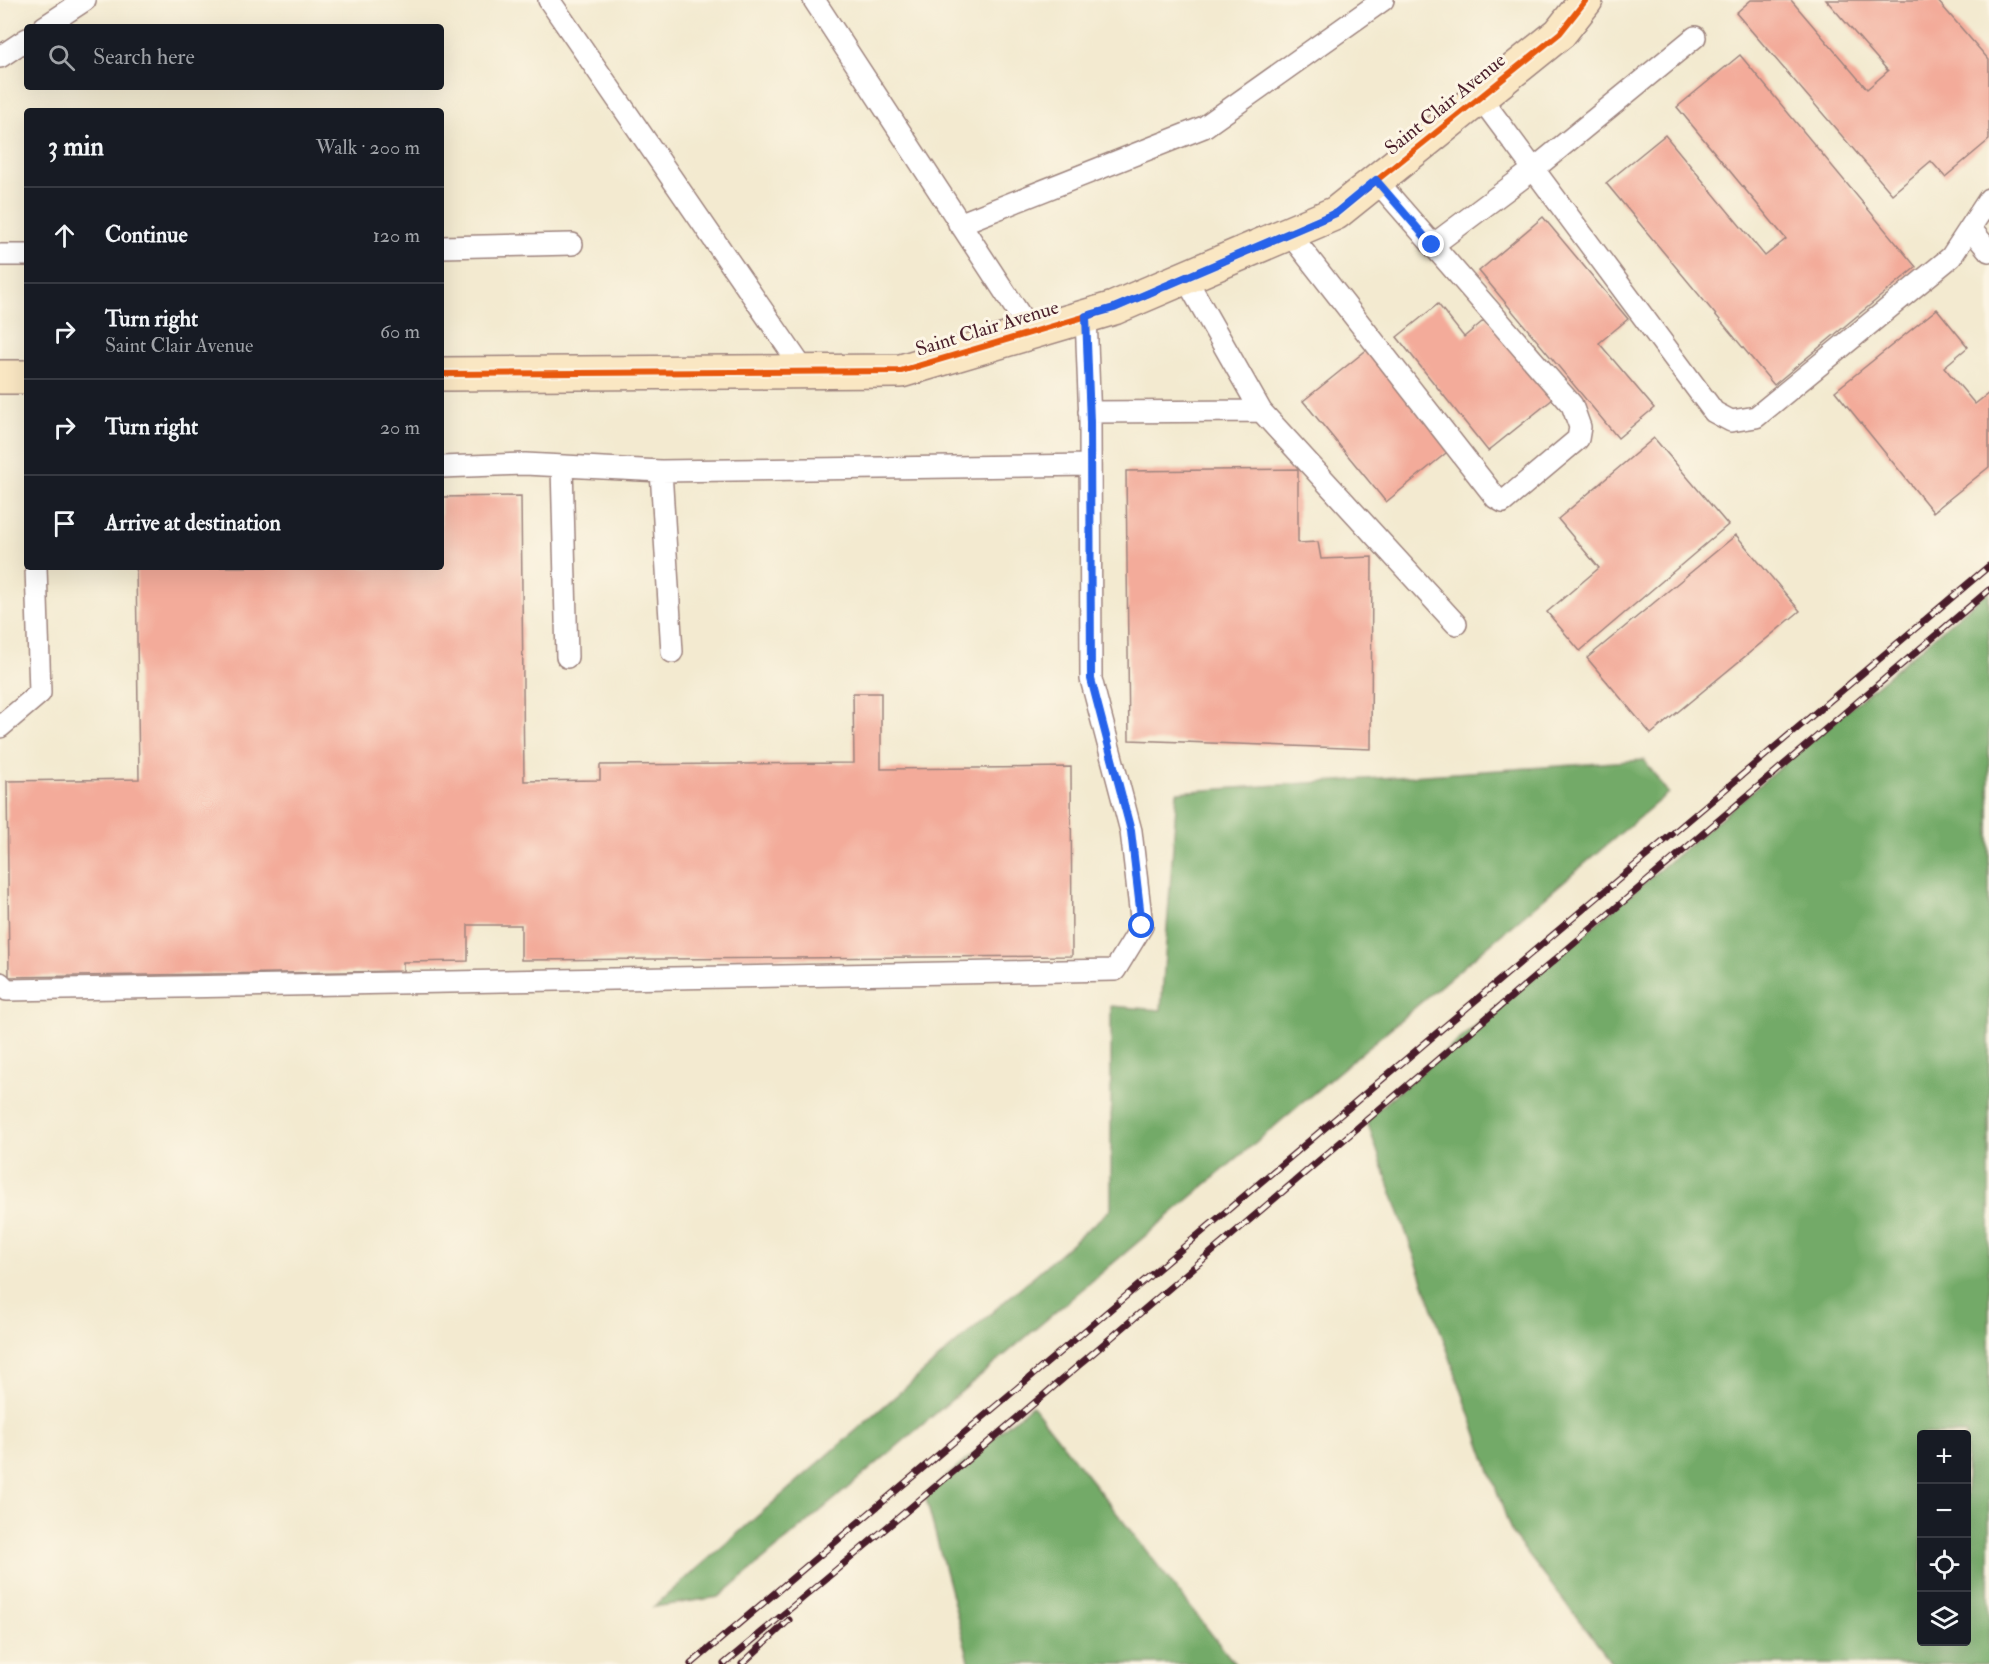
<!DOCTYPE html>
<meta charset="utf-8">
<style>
:root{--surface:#171b24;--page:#242831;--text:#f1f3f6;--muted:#9ea1a6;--line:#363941}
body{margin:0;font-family:"IM FELL Double Pica",serif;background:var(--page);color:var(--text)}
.controls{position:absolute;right:18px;bottom:18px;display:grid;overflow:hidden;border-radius:6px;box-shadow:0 6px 24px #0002}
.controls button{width:54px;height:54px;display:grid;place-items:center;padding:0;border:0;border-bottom:2px solid var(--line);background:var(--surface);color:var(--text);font:30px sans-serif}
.stop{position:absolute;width:18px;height:18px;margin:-14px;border:4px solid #2563eb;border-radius:50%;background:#fff}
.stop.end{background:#2563eb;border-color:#fff;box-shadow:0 2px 6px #0008}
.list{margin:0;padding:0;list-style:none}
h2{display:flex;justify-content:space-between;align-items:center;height:78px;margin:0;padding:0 24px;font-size:26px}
h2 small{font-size:20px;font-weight:400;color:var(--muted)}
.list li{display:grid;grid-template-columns:39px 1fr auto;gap:18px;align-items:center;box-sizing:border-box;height:96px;padding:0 24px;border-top:2px solid var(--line)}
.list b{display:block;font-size:22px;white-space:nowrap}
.list p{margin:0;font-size:20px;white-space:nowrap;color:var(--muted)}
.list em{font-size:20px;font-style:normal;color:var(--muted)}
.icon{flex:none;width:33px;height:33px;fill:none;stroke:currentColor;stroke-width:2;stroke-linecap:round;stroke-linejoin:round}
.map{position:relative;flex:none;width:1989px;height:1664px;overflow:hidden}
.search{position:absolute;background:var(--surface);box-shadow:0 6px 24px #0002;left:24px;top:24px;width:420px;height:66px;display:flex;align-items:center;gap:15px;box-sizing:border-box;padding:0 21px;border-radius:6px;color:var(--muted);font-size:22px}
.panel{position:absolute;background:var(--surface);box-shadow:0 6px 24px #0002;left:24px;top:108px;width:420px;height:462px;border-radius:6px}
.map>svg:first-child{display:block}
.forest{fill:#73aa68;stroke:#5e644a;stroke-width:1.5;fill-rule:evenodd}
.building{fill:#f3ab9a}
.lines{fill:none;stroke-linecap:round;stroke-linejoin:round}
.lane-casing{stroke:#9e847e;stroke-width:24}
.secondary-casing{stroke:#9e847e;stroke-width:36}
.lane{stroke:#fff;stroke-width:21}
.secondary{stroke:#fae7c3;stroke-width:33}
.rail-casing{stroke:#4a1f2b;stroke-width:7}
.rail{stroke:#fcf5e5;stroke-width:4.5;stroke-dasharray:14;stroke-linecap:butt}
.cycleway-casing{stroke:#fcf5e5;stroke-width:10}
.cycleway{stroke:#e8590c;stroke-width:6}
.route{stroke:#2563eb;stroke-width:8}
.labels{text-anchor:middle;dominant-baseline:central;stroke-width:6;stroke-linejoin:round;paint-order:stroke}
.street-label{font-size:20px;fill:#4a1f2b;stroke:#fcf5e5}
</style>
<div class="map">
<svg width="1989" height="1664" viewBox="0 0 1989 1664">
<rect width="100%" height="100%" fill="#fcf5e5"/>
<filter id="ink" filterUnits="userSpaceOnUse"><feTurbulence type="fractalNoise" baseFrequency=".0167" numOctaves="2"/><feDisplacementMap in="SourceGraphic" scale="12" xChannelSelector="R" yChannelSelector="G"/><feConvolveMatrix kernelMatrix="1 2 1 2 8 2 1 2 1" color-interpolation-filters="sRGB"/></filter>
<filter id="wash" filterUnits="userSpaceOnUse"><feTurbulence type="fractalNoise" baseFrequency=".008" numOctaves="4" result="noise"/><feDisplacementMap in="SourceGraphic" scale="24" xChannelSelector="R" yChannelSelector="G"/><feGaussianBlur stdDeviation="1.35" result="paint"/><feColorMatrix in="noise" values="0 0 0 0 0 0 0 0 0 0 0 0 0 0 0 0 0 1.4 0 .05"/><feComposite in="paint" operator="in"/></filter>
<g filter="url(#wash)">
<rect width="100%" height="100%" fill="#f3ead0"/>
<path class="forest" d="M1989,590V1664H1613L1512,1534L1366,1119ZM1922,1434H1966V1642H1922Z
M1644,760L1668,793L719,1597L653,1607L1111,1209V1006L1161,1010L1177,792Z
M1032,1405L1235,1664H970L925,1495Z"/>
<g id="blocks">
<path class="building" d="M1751,0H1791L1867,89L1888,71L1826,0H1937L1989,60V140L1945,177L1931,161L1892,194L1736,13Z
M1740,55L1916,267L1774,385L1606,183L1665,135L1765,256L1786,239L1677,107Z
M1543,217L1628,319L1599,343L1654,408L1618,438L1479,271Z
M1438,304L1464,337L1488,317L1553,399L1488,451L1397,337Z
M1937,309L1968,347L1944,367L1975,404L1989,393V467L1933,512L1835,391Z
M1369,348L1451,449L1386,502L1303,401Z
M1654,438L1728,525L1580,651L1547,612L1599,568L1558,519Z
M1298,469V543L1318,542L1321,559L1372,557L1371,749L1129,740L1126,471Z
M521,496L524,781L600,780V765L854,763L853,693H881V769L1071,767L1072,956L521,960V925H468V961L403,962V971L9,977L7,781L139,779L136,567H441V497Z
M1736,535L1800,611L1651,734L1587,658Z"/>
</g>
</g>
<g filter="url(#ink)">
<use href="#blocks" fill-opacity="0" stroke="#9e847e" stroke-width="1.5"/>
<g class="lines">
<g class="lane-casing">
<path id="lane" d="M549,0L805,372
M814,0L1031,332
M44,27L85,0
M0,57L27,39
M1480,97L1714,412L1731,421L1756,417L1951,257L1989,199
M959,224L1204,127L1383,0
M1970,228L1989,251
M1289,233L1496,498L1503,502L1578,439L1580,427L1572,405L1376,180
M1433,245L1534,169L1695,37
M441,247L572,244
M0,255H27
M1261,411L1456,624
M1089,412L1261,411L1185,277
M562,466L567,657
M441,467L525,464L661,471L1090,465
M661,471L672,652
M0,727L40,693L36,567
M0,983L7,990L1115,970L1142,926L1131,831L1091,679L1090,422L1086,316"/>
</g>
<g class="secondary-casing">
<path id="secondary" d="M441,374L901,371L1114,308L1336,213L1560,33L1586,0
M0,377H27"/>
</g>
<use href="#lane" class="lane"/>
<use href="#secondary" class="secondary"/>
<g class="rail-casing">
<path id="rail" d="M691,1664L1989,566
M724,1664L984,1446L1989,590
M742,1664L789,1620"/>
</g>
<use href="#rail" class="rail"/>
<g class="cycleway-casing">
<path id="cycleway" d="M441,374L901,371L1114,308L1336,213L1560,33L1586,0"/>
</g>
<use href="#cycleway" class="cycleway"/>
</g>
</g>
<g class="lines" filter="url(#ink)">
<path class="route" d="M1142,926L1131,831L1091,679L1090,422L1086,316L1114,308L1336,213L1376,180L1432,245"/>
</g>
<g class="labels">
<g class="street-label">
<text transform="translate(1445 104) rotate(-39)">Saint Clair Avenue</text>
<text transform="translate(987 328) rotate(-17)">Saint Clair Avenue</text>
</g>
</g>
</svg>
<div class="controls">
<button>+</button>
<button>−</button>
<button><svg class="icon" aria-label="locate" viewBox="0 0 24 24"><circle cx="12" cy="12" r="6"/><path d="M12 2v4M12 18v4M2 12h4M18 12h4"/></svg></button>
<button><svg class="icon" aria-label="layers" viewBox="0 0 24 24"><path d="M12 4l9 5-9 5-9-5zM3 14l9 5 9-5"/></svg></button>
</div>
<div class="stop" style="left:1142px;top:926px"></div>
<div class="stop end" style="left:1432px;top:245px"></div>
<div class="search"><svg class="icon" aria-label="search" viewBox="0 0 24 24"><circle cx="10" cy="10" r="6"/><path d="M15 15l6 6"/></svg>Search here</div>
<section class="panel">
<h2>3 min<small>Walk · 200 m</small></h2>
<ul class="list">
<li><svg class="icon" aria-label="ahead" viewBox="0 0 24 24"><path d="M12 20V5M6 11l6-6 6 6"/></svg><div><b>Continue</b></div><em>120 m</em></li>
<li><svg class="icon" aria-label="right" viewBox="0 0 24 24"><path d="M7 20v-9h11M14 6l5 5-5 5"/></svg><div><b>Turn right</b><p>Saint Clair Avenue</p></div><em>60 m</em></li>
<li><svg class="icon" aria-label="right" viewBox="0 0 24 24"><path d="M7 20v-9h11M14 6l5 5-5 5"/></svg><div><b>Turn right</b></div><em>20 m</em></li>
<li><svg class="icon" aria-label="arrive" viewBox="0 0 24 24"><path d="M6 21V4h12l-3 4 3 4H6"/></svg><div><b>Arrive at destination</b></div></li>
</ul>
</section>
</div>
